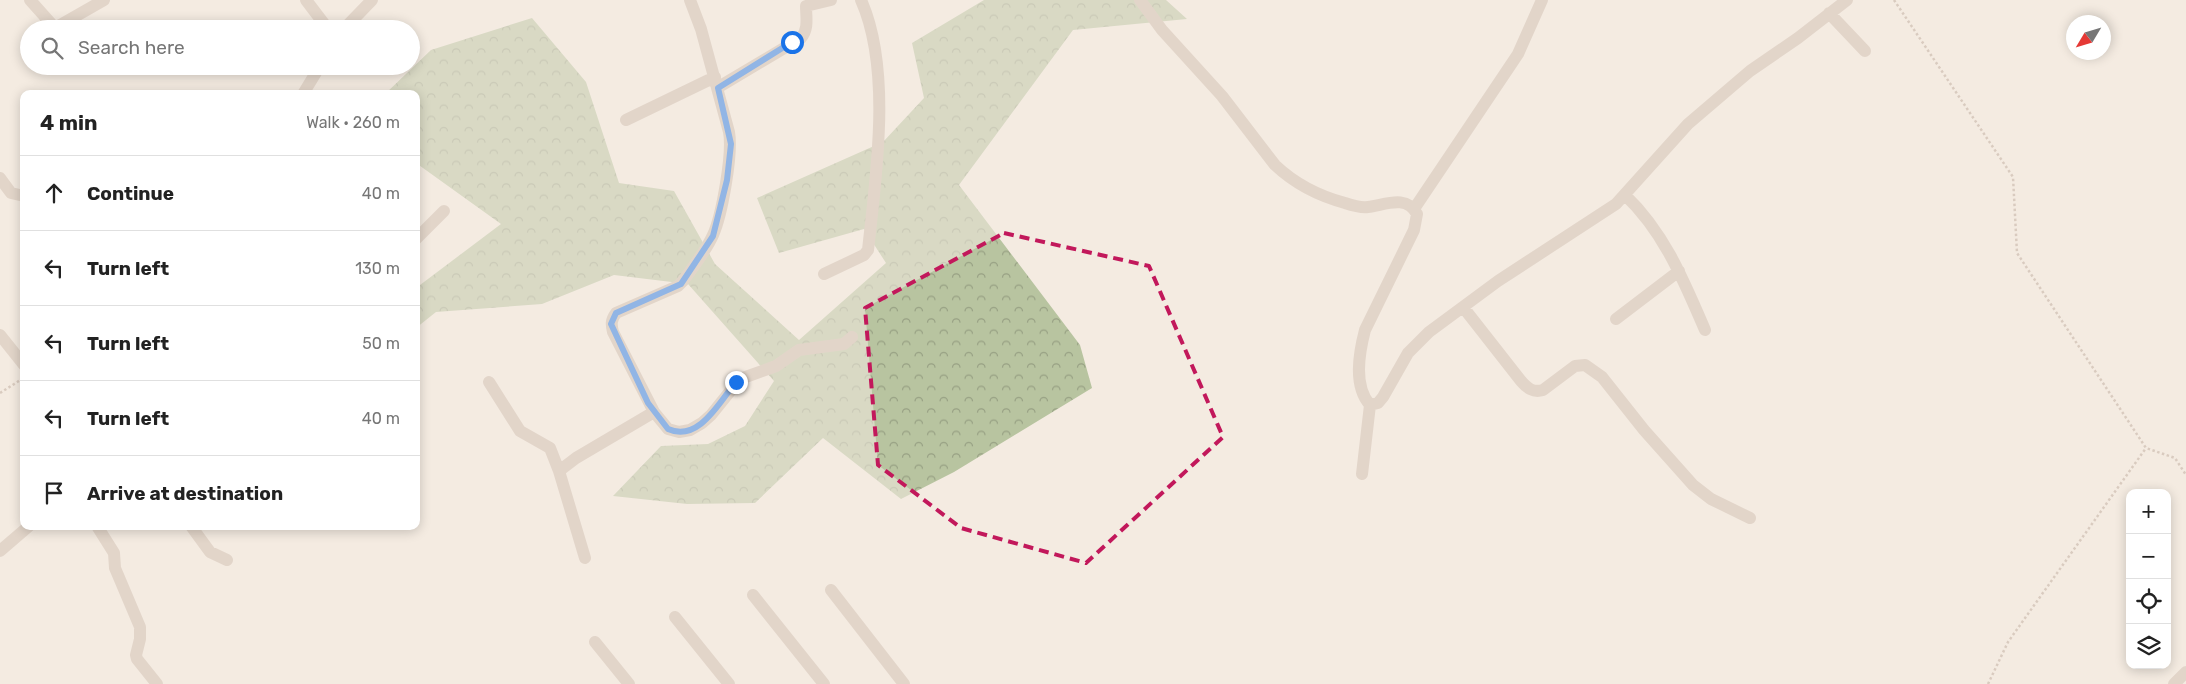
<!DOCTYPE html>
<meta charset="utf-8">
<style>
:root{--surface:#fff;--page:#f2f2f2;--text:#222;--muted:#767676;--line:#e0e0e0}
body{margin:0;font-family:Rubik,sans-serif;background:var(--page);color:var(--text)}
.controls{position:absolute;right:15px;bottom:15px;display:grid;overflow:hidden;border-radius:10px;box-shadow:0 2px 12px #0003}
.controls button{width:45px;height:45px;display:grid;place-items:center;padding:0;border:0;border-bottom:1px solid var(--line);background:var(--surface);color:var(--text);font:25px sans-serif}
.compass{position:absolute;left:2066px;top:15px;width:45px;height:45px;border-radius:50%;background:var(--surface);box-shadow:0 2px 12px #0003;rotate:232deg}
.stop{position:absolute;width:15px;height:15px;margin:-11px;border:4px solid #1a73e8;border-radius:50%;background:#fff}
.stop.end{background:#1a73e8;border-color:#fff;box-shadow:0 1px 5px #0008}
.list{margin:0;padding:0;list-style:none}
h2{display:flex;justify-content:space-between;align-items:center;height:65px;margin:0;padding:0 20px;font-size:21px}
h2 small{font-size:16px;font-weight:400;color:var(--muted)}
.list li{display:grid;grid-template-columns:32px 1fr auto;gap:15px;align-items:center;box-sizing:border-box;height:75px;padding:0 20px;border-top:1px solid var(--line)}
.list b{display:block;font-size:19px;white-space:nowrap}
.list em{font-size:16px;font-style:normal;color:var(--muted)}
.icon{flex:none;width:28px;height:28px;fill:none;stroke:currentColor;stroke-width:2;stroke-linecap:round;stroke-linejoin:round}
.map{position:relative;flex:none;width:2186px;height:684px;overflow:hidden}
.search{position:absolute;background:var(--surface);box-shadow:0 2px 12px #0003;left:20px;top:20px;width:400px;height:55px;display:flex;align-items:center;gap:12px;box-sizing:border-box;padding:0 18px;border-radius:28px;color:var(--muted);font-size:19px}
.panel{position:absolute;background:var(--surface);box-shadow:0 2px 12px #0003;left:20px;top:90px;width:400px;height:440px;border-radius:10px}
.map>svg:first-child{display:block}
.forest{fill:url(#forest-crowns)}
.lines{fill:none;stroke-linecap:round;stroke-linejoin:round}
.path{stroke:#b9a596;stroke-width:2.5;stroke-dasharray:2.5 2.5;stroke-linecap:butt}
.minor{stroke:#cdbbac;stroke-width:12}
.route{stroke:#1a73e8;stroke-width:6}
.marked{fill:none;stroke:#c2185b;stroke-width:4;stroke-dasharray:10 6;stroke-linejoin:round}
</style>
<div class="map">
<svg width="2186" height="684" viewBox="0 0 2186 684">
<defs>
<pattern id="forest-crowns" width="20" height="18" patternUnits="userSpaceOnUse" patternTransform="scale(1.25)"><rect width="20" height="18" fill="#b8c4a0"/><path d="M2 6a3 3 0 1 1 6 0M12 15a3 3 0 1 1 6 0" fill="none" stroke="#97a083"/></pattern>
</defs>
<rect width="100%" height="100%" fill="#f4ebe1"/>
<path class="forest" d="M984,0H1166L1187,19L1073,30L959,185L1080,345L1092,388L954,472L901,499L823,438L755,503L687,504L613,496L661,446L708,444L745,426L774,381L688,284L614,275L542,304L436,312L416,328V288L501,224L416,163V94H385L431,50L532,18L586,82L619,183L674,191L715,264L799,340L886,263L864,229L779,253L757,198L883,142L924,98L912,43Z"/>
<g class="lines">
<path class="path" d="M1894,0L2013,177L2017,253L2146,448L2175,458L2186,475
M0,393L22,379
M1988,684L2008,642L2146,448"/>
<path class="minor" d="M30,0L55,28L104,0
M306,0L328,29
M1140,0L1162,30L1222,96L1275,165C1294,183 1319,196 1345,203C1351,205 1361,208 1368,207C1385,205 1406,194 1417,214L1414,230L1365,330C1359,353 1353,386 1370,405
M1829,13L1865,51
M344,29L372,0
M717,88L801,38C809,29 806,17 806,6L831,0
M303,94L320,66
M626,120L715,77
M0,178L11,193L24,196
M1625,195C1664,232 1684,281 1705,330
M1414,209L1518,54L1542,0
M416,239L444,211
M824,274L864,255L868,250L869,241C877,169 891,67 861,0
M1463,307L1521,381C1527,388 1533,393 1543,390L1575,366L1585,365L1602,377L1644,430L1693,485L1711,499L1750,518
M1616,319L1679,271
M0,335L24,365
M489,382L520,431L550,448L559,471
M654,412L668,429L679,432L690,430L702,423L711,415L740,379L776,366L799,350L844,344L852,337
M1362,474L1370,405L1378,403L1383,397L1408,353L1429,332L1498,281L1616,204L1688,124L1750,71L1798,38L1847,0
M97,526L114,553L115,568L140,627V639L136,655L137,659L157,684
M191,526L210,552L227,560
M0,551L29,526
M585,558L559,471L576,458L654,412L613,332C611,324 611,320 616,313L678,286L683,281C693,267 706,251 713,235C722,215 733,153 729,132L701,29L690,0
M831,590L904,684
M753,595L824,684
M675,617L729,684
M595,642L629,684
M2174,684L2186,672"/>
</g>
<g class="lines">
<path class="route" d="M736,382C720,401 699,443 668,429L648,403L611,324L616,313L681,284L713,236L727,180L731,144L718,88L792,42"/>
</g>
<path d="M0 0H2186V684H0ZM1004,233L1149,266L1223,437L1086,563L961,528L878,465L865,308Z" fill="#f4ebe1" fill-opacity=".55" fill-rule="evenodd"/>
<path class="marked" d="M1004,233L1149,266L1223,437L1086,563L961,528L878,465L865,308Z"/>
</svg>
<div class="controls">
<button>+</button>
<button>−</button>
<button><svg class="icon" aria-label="locate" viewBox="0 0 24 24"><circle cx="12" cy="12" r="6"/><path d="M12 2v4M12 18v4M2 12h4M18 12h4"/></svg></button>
<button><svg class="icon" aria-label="layers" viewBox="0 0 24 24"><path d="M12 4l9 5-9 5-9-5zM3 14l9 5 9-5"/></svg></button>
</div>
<svg class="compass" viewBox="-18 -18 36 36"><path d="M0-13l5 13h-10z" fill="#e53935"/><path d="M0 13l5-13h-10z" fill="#767676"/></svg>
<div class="stop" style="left:792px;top:42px"></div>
<div class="stop end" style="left:736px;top:382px"></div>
<div class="search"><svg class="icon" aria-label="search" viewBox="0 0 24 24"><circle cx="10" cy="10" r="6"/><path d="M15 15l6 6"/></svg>Search here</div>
<section class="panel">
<h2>4 min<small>Walk · 260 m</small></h2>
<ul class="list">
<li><svg class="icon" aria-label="ahead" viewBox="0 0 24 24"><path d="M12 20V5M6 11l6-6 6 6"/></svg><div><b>Continue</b></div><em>40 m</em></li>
<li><svg class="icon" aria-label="left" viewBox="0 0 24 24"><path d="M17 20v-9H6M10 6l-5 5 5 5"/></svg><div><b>Turn left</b></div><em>130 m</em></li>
<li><svg class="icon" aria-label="left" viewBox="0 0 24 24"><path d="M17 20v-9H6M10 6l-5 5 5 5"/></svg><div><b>Turn left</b></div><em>50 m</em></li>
<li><svg class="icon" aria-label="left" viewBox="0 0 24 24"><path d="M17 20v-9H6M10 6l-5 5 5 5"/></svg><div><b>Turn left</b></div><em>40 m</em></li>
<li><svg class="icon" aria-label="arrive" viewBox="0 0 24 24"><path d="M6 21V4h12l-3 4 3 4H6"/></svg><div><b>Arrive at destination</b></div></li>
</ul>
</section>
</div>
